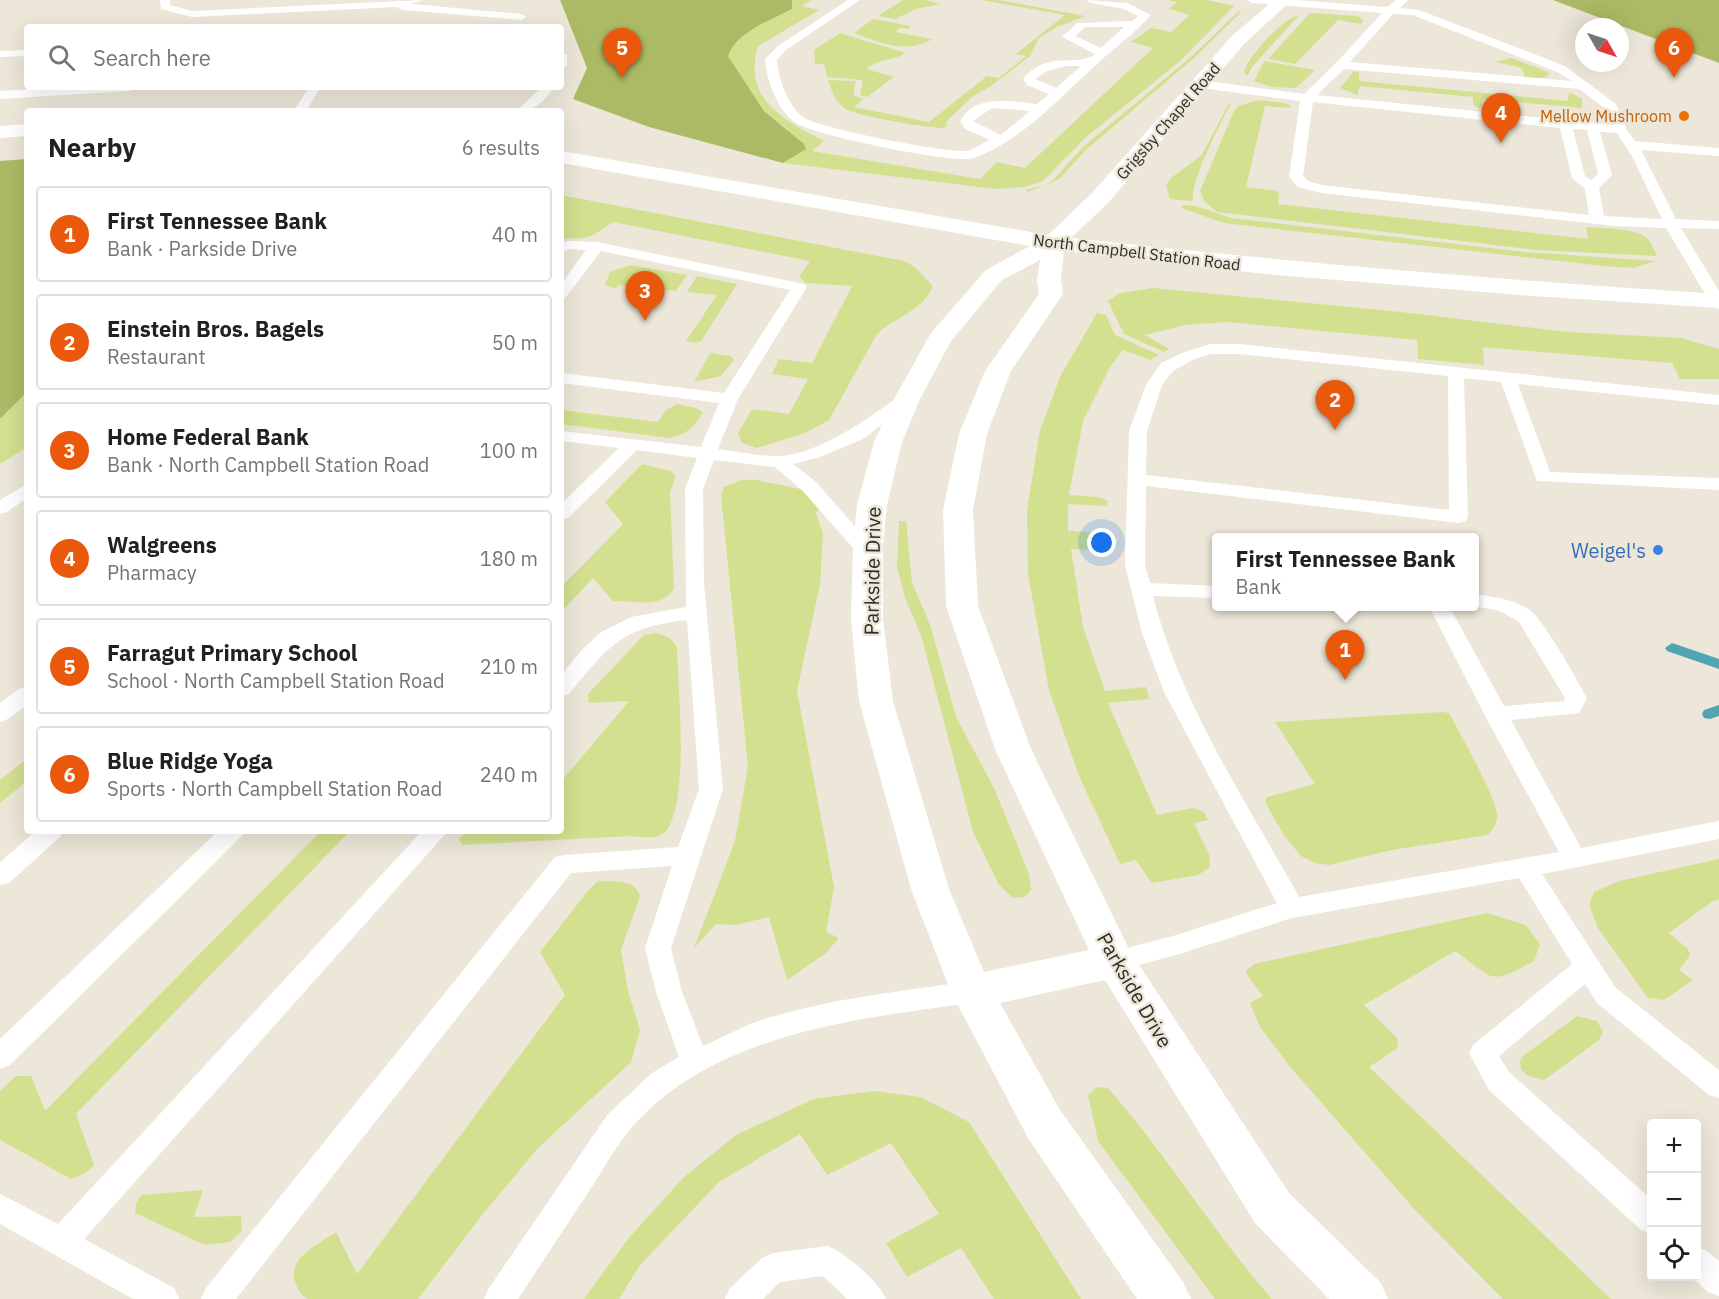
<!DOCTYPE html>
<meta charset="utf-8">
<style>
:root{--surface:#fff;--page:#f2f2f2;--text:#202124;--muted:#757577;--line:#e0e0e0;--accent:#ea580c}
body{margin:0;font-family:"IBM Plex Sans",sans-serif;background:var(--page);color:var(--text)}
.controls{position:absolute;right:18px;bottom:18px;display:grid;overflow:hidden;border-radius:6px;box-shadow:0 6px 24px #0002}
.controls button{width:54px;height:54px;display:grid;place-items:center;padding:0;border:0;border-bottom:2px solid var(--line);background:var(--surface);color:var(--text);font:30px sans-serif}
.compass{position:absolute;left:1575px;top:18px;width:54px;height:54px;border-radius:50%;background:var(--surface);box-shadow:0 6px 24px #0002;rotate:129deg}
.you{position:absolute;left:1102px;top:543px;width:21px;height:21px;margin:-15px;border:4px solid #fff;border-radius:50%;background:#1a73e8;box-shadow:0 0 0 9px #1a73e833}
.badge{display:grid;place-items:center;width:39px;height:39px;border-radius:50%;background:var(--accent);color:#fff;font-size:20px;font-weight:700}
.pin{position:absolute;translate:-50% -50px;filter:drop-shadow(0 2px 3px #0008)}
.pin::after{content:'';position:absolute;top:32px;width:21px;height:18px;background:inherit;clip-path:polygon(0 0,100% 0,50% 100%)}
.popup{position:absolute;left:1212px;top:533px;width:267px;height:78px;box-sizing:border-box;display:grid;place-content:center;border-radius:6px;background:var(--surface);filter:drop-shadow(0 2px 4px #0005);font-size:20px;white-space:nowrap;color:var(--muted)}
.popup b{font-size:22px;color:var(--text)}
.popup::after{content:'';position:absolute;left:50%;top:100%;margin-left:-12px;border:12px solid transparent;border-top-color:var(--surface)}
.list{margin:0;padding:0;list-style:none}
h2{display:flex;justify-content:space-between;align-items:center;height:78px;margin:0;padding:0 24px;font-size:26px}
h2 small{font-size:20px;font-weight:400;color:var(--muted)}
.list li{display:grid;grid-template-columns:39px 1fr auto;gap:18px;align-items:center;box-sizing:border-box;height:96px;margin:0 12px 12px;padding:0 12px;border:2px solid var(--line);border-radius:6px}
.list b{display:block;font-size:22px;white-space:nowrap}
.list p{margin:0;font-size:20px;white-space:nowrap;color:var(--muted)}
.list em{font-size:20px;font-style:normal;color:var(--muted)}
.icon{flex:none;width:33px;height:33px;fill:none;stroke:currentColor;stroke-width:2;stroke-linecap:round;stroke-linejoin:round}
.map{position:relative;flex:none;width:1719px;height:1299px;overflow:hidden}
.search{position:absolute;background:var(--surface);box-shadow:0 6px 24px #0002;left:24px;top:24px;width:540px;height:66px;display:flex;align-items:center;gap:15px;box-sizing:border-box;padding:0 21px;border-radius:6px;color:var(--muted);font-size:22px}
.panel{position:absolute;background:var(--surface);box-shadow:0 6px 24px #0002;left:24px;top:108px;width:540px;height:726px;border-radius:6px}
.map>svg:first-child{display:block}
.green{fill:#d3e08f}
.forest{fill:#adba65}
.lines{fill:none;stroke-linecap:round;stroke-linejoin:round}
.stream{fill:#53a4b3;fill-rule:evenodd}
.lane{fill:#fff;fill-rule:evenodd}
.secondary{fill:#fff;fill-rule:evenodd}
.food-dot{fill:#e8710a;stroke:#ece7d8;stroke-width:2}
.shop-dot{fill:#3f7fe0;stroke:#ece7d8;stroke-width:2}
.labels{text-anchor:middle;dominant-baseline:central;stroke-width:5;stroke-linejoin:round;paint-order:stroke}
.far-food-label{font-size:16px;fill:#c56008;stroke:#ece7d8;text-anchor:end}
.far-street-label{font-size:16px;fill:#2f2d27;stroke:#ece7d8}
.shop-label{font-size:20px;fill:#366cbe;stroke:#ece7d8;text-anchor:end}
.street-label{font-size:20px;fill:#2f2d27;stroke:#ece7d8}
</style>
<div class="map">
<svg width="1719" height="1299" viewBox="0 0 1719 1299">
<rect width="100%" height="100%" fill="#ece7d8"/>
<path class="green" d="M792,0H811L802,6L819,10L758,46C742,99 784,120 824,141L812,151L980,179L997,162L1025,168L1153,48L1131,42L1151,28L1171,32L1190,15L1169,9L1177,2L1167,0H1207L1234,6L1180,61L1085,138L1043,181L1025,187L996,189L783,163L792,158L787,129L764,111L728,56C737,31 770,21 792,9Z
M903,0H926L940,4L916,9L895,19L878,16Z
M982,0H998L1085,16L1057,27L1039,38L1030,56L991,86L972,97L949,119L946,123L947,126L944,128C929,128 854,116 844,108C834,100 832,91 828,80L856,81L853,95L864,99L854,107L929,122L987,76L999,78L1026,56L1016,54L1065,15Z
M1240,10L1239,14L1195,57L1087,149L1059,179L1028,192L1026,190L1045,185L1054,179L1083,147L1191,57Z
M1310,13L1358,16L1364,21L1361,24L1338,20L1295,64L1268,59Z
M1299,15L1252,67L1247,76L1244,71C1249,56 1283,18 1299,15Z
M873,19L910,26L909,29L900,28L895,32L932,39C906,55 879,42 854,33Z
M840,33L905,53C894,61 880,58 866,69L894,77L867,97L860,95L863,81L861,80L827,77L824,64H815L814,50Z
M1511,58L1546,71L1550,74L1543,78L1525,77L1522,68L1496,62Z
M1264,61L1315,70L1296,88L1272,87L1254,81Z
M1354,71L1359,72V81L1568,101L1569,92L1582,99V108L1483,99L1482,107L1479,108L1473,105V97L1360,86L1357,95L1340,88Z
M1259,100L1285,103L1290,105V108L1265,106L1246,187L1277,191L1279,192L1278,204L1588,239L1586,227C1603,228 1629,228 1644,236C1651,240 1654,249 1657,256L1536,250L1217,212L1204,201L1200,191L1234,111L1238,106Z
M1242,101L1231,104L1228,109C1218,129 1190,181 1193,201L1170,199L1166,186L1171,178L1202,155L1228,105Z
M561,195L904,261L915,267L933,286C922,312 896,316 877,334L829,420L805,433L757,448L742,443L738,433L752,409L789,414L808,379L772,374L779,359L812,363L852,286L806,283L799,277L810,261L613,222C592,237 588,240 561,238Z
M1183,205C1199,204 1216,214 1231,218L1525,252L1656,261L1633,268L1603,266L1224,223L1181,208Z
M630,265L687,275L676,291L619,285L616,289L605,285L610,272Z
M697,276L737,284L702,340L696,343L686,341L717,295L687,292Z
M1153,288L1401,312L1568,332L1681,338L1719,349V379H1680L1672,363L1483,347L1484,365L1418,359L1417,340L1227,322L1186,325L1145,335L1169,349L1164,352L1124,334L1108,301L1120,293Z
M1097,313L1106,315L1115,335L1159,355L1150,360L1123,350L1110,367L1083,421L1069,495L1099,497L1108,501L1107,506L1068,504V531L1109,533L1112,551L1071,549L1083,627L1105,691L1146,687L1149,699L1108,703L1157,815L1193,808L1204,812L1208,820L1194,823L1209,854L1210,867L1198,875L1152,883L1136,860L1120,864L1079,776L1049,690L1028,574L1027,510L1040,430L1061,375Z
M710,353L731,356L734,360L721,376L694,382Z
M27,392V447L0,464V419Z
M677,404L696,408L703,412C694,427 688,434 670,438L561,424V410L658,422L666,410Z
M642,464L671,471L676,476L670,492L674,589C661,609 634,601 613,601L593,578L561,612V587L623,524L605,502Z
M741,480H756L800,489L821,507L816,513L823,534L820,584L797,691L834,887L826,932L839,938L826,953L787,980L769,917L735,925L716,924L694,948L735,841L748,766L721,495L724,487Z
M899,521H906L912,583L930,624L956,717L994,788L1029,874L1031,890L1024,897L1013,898L999,885L973,832L921,635L905,598L897,567Z
M657,633L670,638L677,647C678,689 689,794 668,828C661,841 642,837 630,836L462,845L459,838L467,833L561,831V782L629,701L589,703L588,694L644,635Z
M1442,712L1449,713C1460,734 1496,796 1497,815C1498,823 1493,829 1488,835L1392,850L1329,865L1315,863L1301,856L1285,837L1265,802L1267,797L1315,784L1275,722Z
M27,759V781L0,803V780Z
M321,831H350L76,1114L94,1165C87,1172 81,1176 71,1179L0,1140V1091L16,1076H31L45,1111Z
M1719,859V900L1713,901L1669,933L1688,949L1690,955L1679,970L1693,980L1664,1000L1648,998L1598,928L1589,905L1594,892L1619,881Z
M598,881C615,882 634,878 640,896L621,950L628,991L640,1030L631,1062L538,1148L482,1215L418,1299H308C301,1295 299,1291 296,1284C284,1260 320,1243 336,1232L357,1274L565,995L540,952L587,892Z
M1487,913L1526,925L1540,944L1534,961C1487,986 1496,980 1455,951L1364,1005L1397,1038L1398,1048L1369,1067L1611,1299H1503L1416,1211L1292,1069L1260,1027L1250,1003L1263,996L1245,972L1254,964Z
M1577,1016L1597,1021L1603,1032L1599,1040L1544,1080L1528,1076L1521,1069L1520,1061L1523,1056Z
M1097,1087L1108,1088C1167,1155 1213,1232 1272,1299H1215L1098,1141L1088,1095Z
M874,1091L920,1097L969,1122L1081,1299H994L961,1248L907,1277L886,1243L939,1214L891,1143L827,1175L800,1134L719,1182L640,1265L619,1299H584L628,1239L683,1178L736,1135L814,1099Z
M203,1190L194,1217L241,1216L242,1231L230,1242L205,1245L135,1213L136,1204L141,1195Z"/>
<path class="forest" d="M560,0H792V9C770,21 737,31 728,56L764,111L804,144L806,149L783,163L649,127L573,99L587,68Z
M1553,0H1719V63Z
M27,159V392L0,419V161Z"/>
<g class="lines">
<path class="stream" d="M1672,643L1719,659V669L1667,651L1665,648Z
M1719,705V716L1710,719L1704,718L1702,714L1704,710Z"/>
<path class="lane" d="M160,0H170V5L192,11L423,0L411,4L521,14L527,17L521,20L402,10L397,7L192,17L161,9Z
M848,0H860L786,50L777,60C778,78 788,106 803,117C820,129 943,152 965,151C974,150 983,143 990,140L965,129L960,122C973,93 1013,102 1037,104L1049,94L1027,85L1023,79C1047,49 1078,68 1095,54L1062,37L1077,23L1132,21L1138,16L1124,9L1091,3L1086,0L1127,3L1151,15C1135,33 1114,48 1097,64C1059,98 1023,140 974,158C956,165 814,135 796,123C778,112 766,79 765,59L778,46ZM1085,27H1124L1101,48L1075,36ZM1066,66H1081L1056,88L1035,79L1047,71ZM992,108L1030,111L1001,135L973,121Z
M1247,0H1296L1387,7L1396,0H1408L1400,8L1419,10L1565,66L1616,104L1627,130L1635,141L1719,148V156L1641,150L1676,219L1719,221V229L1681,228L1719,291V309L1711,304L1666,228L1615,226L1321,193L1298,187L1289,177L1300,101L1201,88L1195,84L1201,80L1304,94L1337,62L1382,13L1252,3ZM1393,14L1413,15L1557,72L1572,81L1350,62ZM1344,69L1579,89L1606,109L1613,125L1317,95ZM1313,102L1560,128L1572,178L1585,189L1589,215L1322,185L1308,181L1303,176ZM1573,129L1587,130L1598,174L1591,180L1585,176ZM1600,132L1617,133L1633,158L1662,219L1604,216L1599,188L1612,175Z
M27,50V56L0,57V51Z
M561,52L567,55V65L561,69Z
M71,87H136L130,91L0,99V91Z
M309,87H321L306,111H294Z
M542,87H554C544,102 534,111 516,111Z
M569,241L597,242L804,284L807,287L738,399L718,449C738,452 759,456 778,456C817,456 870,417 901,395H913L916,399L863,439L820,457L793,464L816,482L875,549L878,553L875,557H861L802,490L775,467L714,460L703,489L704,583L723,789L671,948L682,992L703,1046C721,1038 739,1028 758,1021C827,999 901,991 972,981L981,984L985,992L981,1000L972,1003C854,1019 709,1034 628,1132C615,1148 604,1168 593,1185C568,1223 543,1261 518,1299H484L489,1288L608,1114L652,1073L679,1057L656,992L645,948L672,866L571,873L236,1299H201L206,1288L555,857L564,855L678,847L699,789L687,620C620,628 610,645 569,694L561,696V675L582,650L601,632L631,617L686,607L685,489L697,458L637,450L568,518L561,520V504L619,448L561,441V431L701,447L719,403L561,383V373L724,393L790,290L601,251L566,297L561,299V284L586,250L571,249L561,252V243Z
M1210,344H1240L1719,395V405L1518,384L1550,472L1719,478V490L1537,481L1501,382L1464,378L1468,517L1466,521L1459,523L1146,486L1145,565L1150,583L1216,586V598L1153,596C1180,703 1246,801 1299,897L1559,852L1484,714L1429,606H1449L1504,706L1564,701L1565,698L1519,622L1500,611L1474,606V594C1494,597 1514,599 1531,611C1544,621 1578,681 1587,698L1579,713L1511,720L1581,848L1719,821V839L1542,874L1615,987L1719,1070V1098L1709,1095L1597,1003L1585,984L1499,1056L1509,1072L1652,1200V1234L1641,1230L1489,1090L1469,1053L1473,1045L1572,964L1519,878L1292,918L1173,956L1115,971L1106,968L1102,961L1106,954L1115,951L1173,936L1277,903L1164,692L1142,633L1125,565L1129,431L1146,385L1161,363L1182,353ZM1211,354H1240L1448,376L1449,510L1146,475L1147,431L1162,385L1173,371L1194,359Z
M27,484V498L7,512L0,514V500Z
M27,687V705L8,719L0,722V703L19,689Z
M36,831H64L60,837L9,883L0,885V862Z
M218,831H245L241,837L10,1065L0,1069V1039Z
M422,831H448L84,1239L174,1288L179,1299H133L0,1224V1194L58,1224Z
M828,1246C847,1254 878,1281 886,1299H847L823,1276L780,1282L763,1299H725L730,1288L762,1258L773,1253Z
M1696,1247L1707,1251L1719,1261V1296L1708,1292L1691,1276H1696Z"/>
<path class="secondary" d="M1274,0H1292L1244,44L1108,203L1071,238C1287,262 1502,280 1719,294V308L1533,296L1265,274L1064,251L1061,280L1063,294L1011,371L987,434L973,510L978,606L1031,749L1130,951L1289,1193L1380,1282L1388,1299H1329L1255,1223L1105,980L1000,1003L1060,1110L1183,1282L1191,1299H1137L1028,1138L951,992L911,889L859,701L851,619L853,545L857,505L874,442L894,399L931,333L986,270L1030,246L561,163V151L1048,235L1092,193L1232,36ZM1040,260L1037,280L1039,294L985,371L959,434L943,510L946,606L995,749L1089,950L984,972L949,889L893,701L883,619V545L887,505L902,442L920,399L951,341L1002,280Z
M27,124V136L0,138V126Z"/>
</g>
<circle class="food-dot" cx="1684" cy="116" r="6"/>
<circle class="shop-dot" cx="1658" cy="550" r="6"/>
<g class="labels">
<g class="far-food-label">
<text x="1672" y="116">Mellow Mushroom</text>
</g>
<g class="far-street-label">
<text transform="translate(1168 121) rotate(-49)">Grigsby Chapel Road</text>
<text transform="translate(1137 252) rotate(7)">North Campbell Station Road</text>
</g>
<g class="shop-label">
<text x="1646" y="550">Weigel's</text>
</g>
<g class="street-label">
<text transform="translate(872 571) rotate(-89)">Parkside Drive</text>
<text transform="translate(1135 990) rotate(60)">Parkside Drive</text>
</g>
</g>
</svg>
<div class="controls">
<button>+</button>
<button>−</button>
<button><svg class="icon" aria-label="locate" viewBox="0 0 24 24"><circle cx="12" cy="12" r="6"/><path d="M12 2v4M12 18v4M2 12h4M18 12h4"/></svg></button>
</div>
<svg class="compass" viewBox="-18 -18 36 36"><path d="M0-13l5 13h-10z" fill="#e53935"/><path d="M0 13l5-13h-10z" fill="#757577"/></svg>
<div class="you"></div>
<div class="pin badge" style="left:1345px;top:680px">1</div>
<div class="popup"><b>First Tennessee Bank</b>Bank</div>
<div class="pin badge" style="left:1335px;top:430px">2</div>
<div class="pin badge" style="left:645px;top:321px">3</div>
<div class="pin badge" style="left:1501px;top:143px">4</div>
<div class="pin badge" style="left:622px;top:78px">5</div>
<div class="pin badge" style="left:1674px;top:78px">6</div>
<div class="search"><svg class="icon" aria-label="search" viewBox="0 0 24 24"><circle cx="10" cy="10" r="6"/><path d="M15 15l6 6"/></svg>Search here</div>
<section class="panel">
<h2>Nearby<small>6 results</small></h2>
<ul class="list">
<li><span class="badge">1</span><div><b>First Tennessee Bank</b><p>Bank · Parkside Drive</p></div><em>40 m</em></li>
<li><span class="badge">2</span><div><b>Einstein Bros. Bagels</b><p>Restaurant</p></div><em>50 m</em></li>
<li><span class="badge">3</span><div><b>Home Federal Bank</b><p>Bank · North Campbell Station Road</p></div><em>100 m</em></li>
<li><span class="badge">4</span><div><b>Walgreens</b><p>Pharmacy</p></div><em>180 m</em></li>
<li><span class="badge">5</span><div><b>Farragut Primary School</b><p>School · North Campbell Station Road</p></div><em>210 m</em></li>
<li><span class="badge">6</span><div><b>Blue Ridge Yoga</b><p>Sports · North Campbell Station Road</p></div><em>240 m</em></li>
</ul>
</section>
</div>
